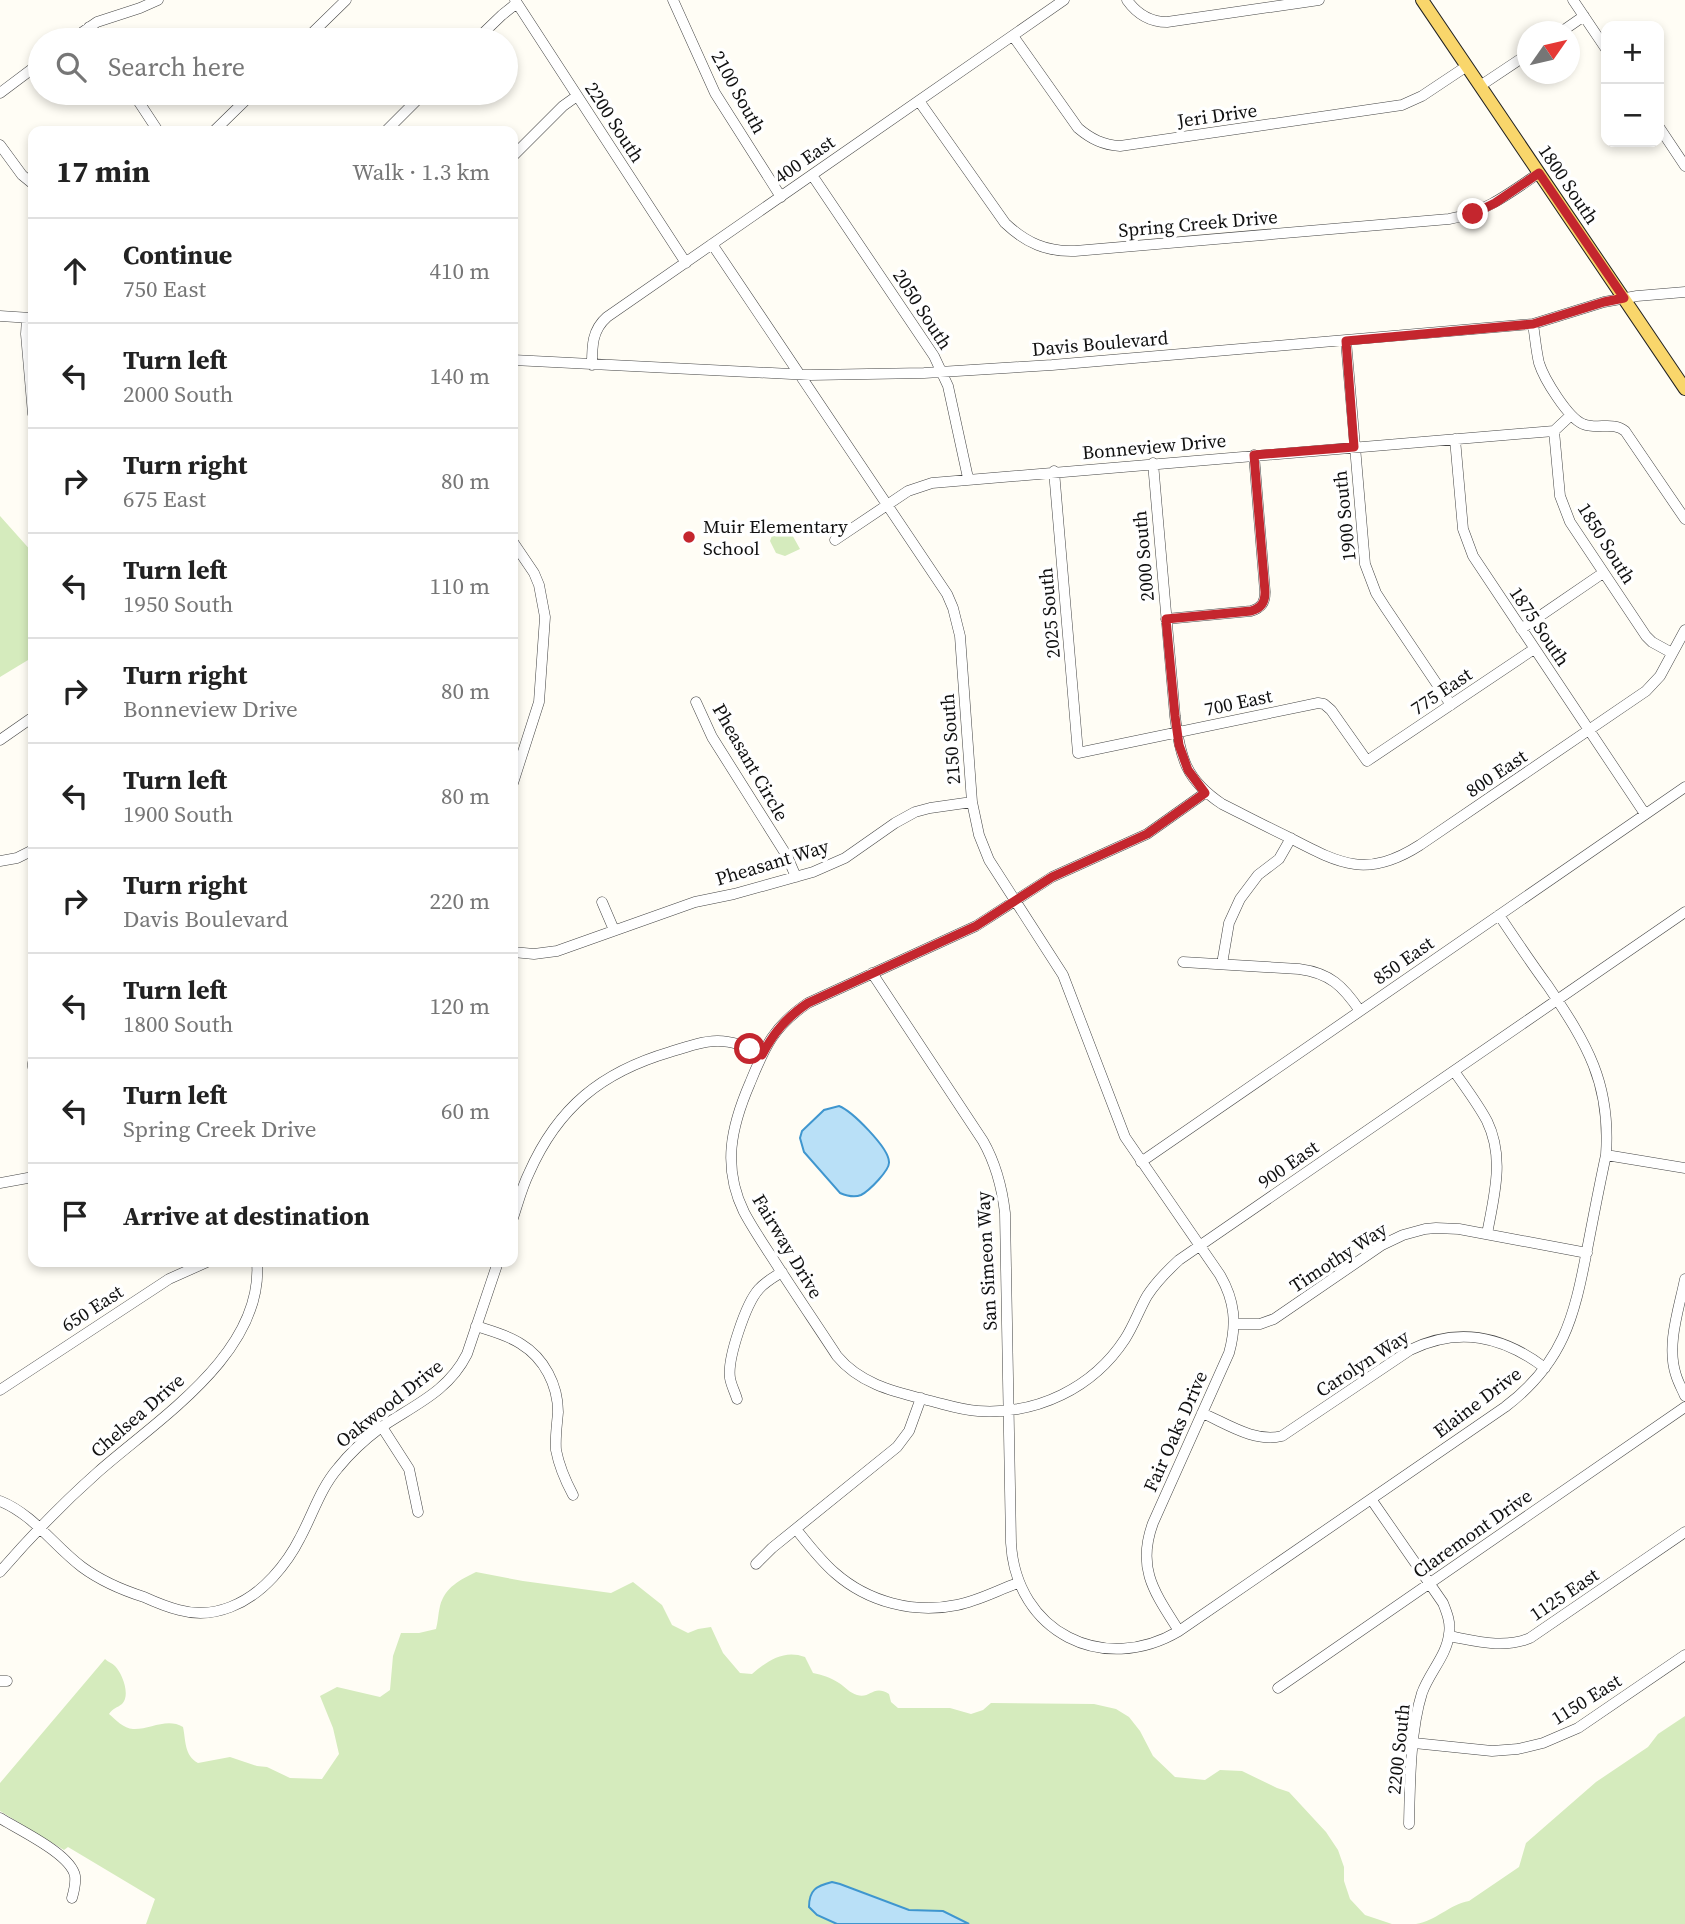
<!DOCTYPE html>
<meta charset="utf-8">
<style>
:root{--surface:#fff;--page:#f6f6f6;--text:#222;--muted:#767676;--line:#e0e0e0}
body{margin:0;font-family:"Source Serif 4",serif;background:var(--page);color:var(--text)}
.controls{position:absolute;right:21px;top:21px;display:grid;overflow:hidden;border-radius:14px;box-shadow:0 4px 10px #0003}
.controls button{width:63px;height:63px;display:grid;place-items:center;padding:0;border:0;border-bottom:2px solid var(--line);background:var(--surface);color:var(--text);font:35px sans-serif}
.compass{position:absolute;left:1517px;top:21px;width:63px;height:63px;border-radius:50%;background:var(--surface);box-shadow:0 4px 10px #0003;rotate:56deg}
.stop{position:absolute;width:21px;height:21px;margin:-16px;border:5px solid #c4262e;border-radius:50%;background:#fff}
.stop.end{background:#c4262e;border-color:#fff;box-shadow:0 2px 7px #0008}
.list{margin:0;padding:0;list-style:none}
h2{display:flex;justify-content:space-between;align-items:center;height:91px;margin:0;padding:0 28px;font-size:30px}
h2 small{font-size:23px;font-weight:400;color:var(--muted)}
.list li{display:grid;grid-template-columns:46px 1fr auto;gap:21px;align-items:center;box-sizing:border-box;height:105px;padding:0 28px;border-top:2px solid var(--line)}
.list b{display:block;font-size:26px;white-space:nowrap}
.list p{margin:0;font-size:23px;white-space:nowrap;color:var(--muted)}
.list em{font-size:23px;font-style:normal;color:var(--muted)}
.icon{flex:none;width:38px;height:38px;fill:none;stroke:currentColor;stroke-width:2;stroke-linecap:round;stroke-linejoin:round}
.map{position:relative;flex:none;width:1685px;height:1924px;overflow:hidden}
.search{position:absolute;background:var(--surface);box-shadow:0 4px 10px #0003;left:28px;top:28px;width:490px;height:77px;display:flex;align-items:center;gap:18px;box-sizing:border-box;padding:0 24px;border-radius:38px;color:var(--muted);font-size:26px}
.panel{position:absolute;background:var(--surface);box-shadow:0 4px 10px #0003;left:28px;top:126px;width:490px;height:1141px;border-radius:14px}
.map>svg:first-child{display:block}
.green{fill:#d5ebbd}
.water{fill:#b9e0f7;stroke:#3f96cf;stroke-width:2}
.lines{fill:none;stroke-linecap:round;stroke-linejoin:round}
.minor-casing{stroke:#444;stroke-width:11}
.major-casing{stroke:#222;stroke-width:14}
.minor{stroke:#fff;stroke-width:10}
.major{stroke:#f9d66b;stroke-width:12}
.route{stroke:#c4262e;stroke-width:9}
.poi-dot{fill:#c4262e;stroke:#fff;stroke-width:2.5}
.labels{text-anchor:middle;dominant-baseline:central;stroke-width:7;stroke-linejoin:round;paint-order:stroke}
.street-label{font-size:19px;fill:#111;stroke:#fff}
.poi-label{font-size:19px;fill:#111;stroke:#fff;text-anchor:start}
</style>
<div class="map">
<svg width="1685" height="1924" viewBox="0 0 1685 1924">
<rect width="100%" height="100%" fill="#fffdf5"/>
<path class="green" d="M0,516L33,553V657L0,677Z
M781,529L790,531L800,549L785,556L776,553L770,541L773,533Z
M476,1572L523,1581L611,1593L633,1582L662,1605L672,1625L688,1633L698,1629L711,1627L723,1653L740,1673L752,1674C767,1661 784,1649 805,1657L813,1673C822,1675 830,1677 839,1683C845,1687 850,1693 857,1695C871,1699 873,1684 889,1694L891,1702L898,1708H950L971,1714L983,1710L991,1703L1094,1704L1116,1709L1129,1717L1140,1731L1153,1756L1175,1777L1205,1780L1220,1770L1242,1771L1277,1788L1289,1792L1326,1832L1338,1850L1344,1867V1881L1350,1899L1365,1915L1392,1924H146L155,1899L68,1847L64,1850L0,1811V1783L105,1659C108,1662 112,1663 115,1666C122,1673 131,1695 122,1704C117,1708 113,1708 109,1714C115,1719 124,1729 133,1729C149,1730 167,1717 183,1727C186,1741 184,1755 198,1763L230,1757L257,1766L267,1767L290,1778L322,1779L339,1754L333,1728L320,1696L337,1687L380,1697L390,1690L393,1656L401,1633H419L436,1629C438,1622 438,1614 440,1606C445,1587 460,1580 476,1572Z
M1685,1716V1924H1416C1436,1921 1450,1904 1469,1901L1519,1867L1526,1843L1596,1782L1648,1747L1658,1734Z"/>
<path class="water" d="M839,1106C852,1111 889,1148 889,1162C890,1170 869,1191 861,1195C854,1198 847,1196 840,1193L804,1152L800,1138L802,1131L824,1110Z
M832,1882L840,1884L909,1910L943,1911L969,1924H837L817,1915L809,1907C809,1890 816,1886 832,1882Z"/>
<g class="lines">
<g class="minor-casing">
<path id="minor" d="M515,0L686,263
M673,0L715,93L781,197
M1127,0C1137,14 1149,22 1167,22L1319,0
M1573,0L1606,49
M89,27L98,40
M1561,32L1584,16
M1013,36L1078,128C1091,139 1103,145 1120,146L1402,105L1422,96L1467,66
M71,40L97,22L140,8L158,0
M305,40L346,0
M476,40L502,15L517,3
M1480,86L1528,54
M0,93L40,63
M133,93L158,131
M919,101L1005,223C1026,243 1047,252 1075,251L1449,219C1484,213 1510,193 1539,173
M1659,127L1685,166
M214,131L253,93
M386,131L424,93
M0,145L22,175L33,184
M513,156L563,106L577,96
M812,175L934,356L948,386L968,478
M712,244L947,594L953,608L960,636L972,802L979,835L989,860L1063,975L1125,1137L1220,1275C1235,1301 1237,1324 1229,1353L1153,1523C1136,1569 1155,1593 1179,1631
M0,316L31,318
M27,318L26,334L33,414
M1533,324C1535,337 1536,350 1539,363C1544,379 1568,418 1583,424C1597,430 1613,421 1625,431L1685,519
M1346,341L1365,564L1376,593L1385,607L1451,705
M513,360L811,375L924,373L1052,365L1533,324L1604,302L1637,296L1685,292
M592,365C592,346 592,330 607,317L1064,0
M1554,431L1560,496L1570,522L1646,636L1652,642L1672,653
M1455,439L1463,529L1473,556L1645,814
M1153,463L1175,716C1180,758 1186,780 1222,804C1244,815 1267,827 1290,838C1340,864 1367,879 1420,845L1646,691L1660,676L1685,630
M1054,471L1078,753L1318,703L1324,704L1331,710L1367,761L1534,649
M835,540L908,491L932,483L1554,431L1570,416
M513,542L534,573L539,585L545,617L539,702L513,783
M1166,619L1251,611C1261,608 1265,603 1265,592L1254,455
M1521,629L1603,573
M696,702L712,737L787,856L796,877
M0,740L33,717
M1205,793L1147,834L1052,877L976,926L808,1003C774,1026 765,1046 750,1083C731,1127 722,1167 744,1212C753,1229 764,1245 775,1262C795,1293 816,1324 837,1356C861,1385 896,1392 931,1401C947,1405 962,1410 978,1411C1037,1415 1093,1388 1125,1339C1134,1325 1139,1310 1147,1296C1156,1282 1167,1271 1179,1260L1685,912
M0,861L17,858L33,850
M602,902L614,930
M513,952L534,954L557,951L695,902L734,894L813,872L845,858L895,823L915,812L930,808L972,802
M1183,962L1299,969C1330,973 1343,986 1360,1011
M1222,964L1229,923L1240,899L1258,875L1279,859L1291,838
M872,973L983,1141C996,1164 1002,1187 1005,1213L1011,1543C1016,1632 1103,1676 1179,1631L1505,1407C1563,1363 1574,1318 1587,1250C1593,1219 1599,1187 1606,1155C1611,1083 1587,1044 1548,986C1531,963 1515,939 1499,915
M33,1063V1067
M1454,1071C1465,1087 1478,1104 1487,1121C1505,1158 1494,1196 1487,1234
M1606,1155L1685,1168
M1141,1162L1685,787
M0,1183L33,1177
M513,1218C518,1203 522,1187 529,1173C558,1107 602,1072 670,1052C708,1040 725,1034 762,1055
M1685,1279C1679,1309 1666,1345 1676,1375C1678,1382 1682,1389 1685,1396
M1235,1324H1260L1274,1319L1382,1245L1403,1235L1425,1229L1436,1228L1459,1229L1587,1253
M476,1326C491,1331 508,1335 521,1344C544,1358 558,1385 558,1412C557,1425 555,1437 556,1450C559,1466 565,1480 573,1495
M0,1390L169,1279L207,1262
M737,1399C735,1392 731,1385 730,1378C727,1359 746,1303 759,1289C765,1282 774,1277 782,1272
M1202,1413C1226,1423 1254,1443 1282,1436L1410,1350C1459,1326 1503,1336 1545,1368
M382,1427L409,1469L418,1512
M1371,1499L1443,1603C1447,1613 1451,1623 1449,1634C1447,1655 1429,1673 1422,1693C1410,1731 1410,1784 1409,1824
M0,1501C33,1514 54,1546 82,1567C101,1581 122,1590 144,1597C155,1602 167,1607 179,1610C215,1620 249,1603 273,1577C284,1565 293,1552 300,1538C313,1514 320,1489 338,1468C350,1453 364,1440 380,1428C414,1405 448,1392 467,1354L498,1262
M796,1529C808,1544 820,1560 835,1573C868,1602 914,1614 957,1605C978,1601 998,1590 1018,1583
M756,1564L772,1548L897,1447L909,1431L921,1398
M0,1572C31,1536 63,1503 98,1472C158,1419 264,1353 257,1262
M1449,1636C1476,1641 1504,1649 1530,1638L1685,1532
M0,1681H7
M1278,1688L1685,1407
M1414,1743L1492,1751L1518,1749L1543,1743L1578,1728L1685,1655
M0,1818C19,1830 71,1854 75,1876C76,1884 74,1891 72,1898"/>
</g>
<g class="major-casing">
<path id="major" d="M1422,0L1685,389"/>
</g>
<use href="#minor" class="minor"/>
<use href="#major" class="major"/>
</g>
<g class="lines">
<path class="route" d="M750,1049L762,1055C774,1032 787,1017 808,1003L976,926L1052,877L1147,834L1205,793L1188,770L1179,745L1175,716L1166,619L1251,611C1261,608 1265,603 1265,592L1254,455L1354,447L1346,341L1533,324L1604,302L1624,298L1539,173L1495,203L1473,214"/>
</g>
<circle class="poi-dot" cx="689" cy="537" r="7"/>
<g class="labels">
<g class="street-label">
<text transform="translate(739 92) rotate(61)">2100 South</text>
<text transform="translate(1217 115) rotate(-8)">Jeri Drive</text>
<text transform="translate(615 122) rotate(57)">2200 South</text>
<text transform="translate(804 159) rotate(-35)">400 East</text>
<text transform="translate(1569 184) rotate(56)">1800 South</text>
<text transform="translate(1198 223) rotate(-5)">Spring Creek Drive</text>
<text transform="translate(923 309) rotate(57)">2050 South</text>
<text transform="translate(1100 343) rotate(-5)">Davis Boulevard</text>
<text transform="translate(1154 446) rotate(-5)">Bonneview Drive</text>
<text transform="translate(1344 516) rotate(-96)">1900 South</text>
<text transform="translate(1607 543) rotate(58)">1850 South</text>
<text transform="translate(1143 556) rotate(-95)">2000 South</text>
<text transform="translate(1049 613) rotate(-95)">2025 South</text>
<text transform="translate(1540 626) rotate(56)">1875 South</text>
<text transform="translate(1441 691) rotate(-34)">775 East</text>
<text transform="translate(1238 702) rotate(-12)">700 East</text>
<text transform="translate(950 739) rotate(-94)">2150 South</text>
<text transform="translate(751 762) rotate(60)">Pheasant Circle</text>
<text transform="translate(1496 773) rotate(-34)">800 East</text>
<text transform="translate(772 862) rotate(-17)">Pheasant Way</text>
<text transform="translate(1403 960) rotate(-35)">850 East</text>
<text transform="translate(1288 1164) rotate(-35)">900 East</text>
<text transform="translate(788 1246) rotate(59)">Fairway Drive</text>
<text transform="translate(1338 1257) rotate(-33)">Timothy Way</text>
<text transform="translate(986 1261) rotate(-93)">San Simeon Way</text>
<text transform="translate(92 1308) rotate(-33)">650 East</text>
<text transform="translate(1362 1363) rotate(-33)">Carolyn Way</text>
<text transform="translate(1477 1402) rotate(-37)">Elaine Drive</text>
<text transform="translate(389 1403) rotate(-38)">Oakwood Drive</text>
<text transform="translate(137 1415) rotate(-41)">Chelsea Drive</text>
<text transform="translate(1175 1431) rotate(-66)">Fair Oaks Drive</text>
<text transform="translate(1472 1533) rotate(-35)">Claremont Drive</text>
<text transform="translate(1564 1594) rotate(-34)">1125 East</text>
<text transform="translate(1586 1699) rotate(-32)">1150 East</text>
<text transform="translate(1398 1749) rotate(-84)">2200 South</text>
</g>
<g class="poi-label">
<text x="703" y="526">Muir Elementary<tspan x="703" dy="22">School</tspan></text>
</g>
</g>
</svg>
<div class="controls">
<button>+</button>
<button>−</button>
</div>
<svg class="compass" viewBox="-18 -18 36 36"><path d="M0-13l5 13h-10z" fill="#e53935"/><path d="M0 13l5-13h-10z" fill="#767676"/></svg>
<div class="stop" style="left:750px;top:1049px"></div>
<div class="stop end" style="left:1473px;top:214px"></div>
<div class="search"><svg class="icon" aria-label="search" viewBox="0 0 24 24"><circle cx="10" cy="10" r="6"/><path d="M15 15l6 6"/></svg>Search here</div>
<section class="panel">
<h2>17 min<small>Walk · 1.3 km</small></h2>
<ul class="list">
<li><svg class="icon" aria-label="ahead" viewBox="0 0 24 24"><path d="M12 20V5M6 11l6-6 6 6"/></svg><div><b>Continue</b><p>750 East</p></div><em>410 m</em></li>
<li><svg class="icon" aria-label="left" viewBox="0 0 24 24"><path d="M17 20v-9H6M10 6l-5 5 5 5"/></svg><div><b>Turn left</b><p>2000 South</p></div><em>140 m</em></li>
<li><svg class="icon" aria-label="right" viewBox="0 0 24 24"><path d="M7 20v-9h11M14 6l5 5-5 5"/></svg><div><b>Turn right</b><p>675 East</p></div><em>80 m</em></li>
<li><svg class="icon" aria-label="left" viewBox="0 0 24 24"><path d="M17 20v-9H6M10 6l-5 5 5 5"/></svg><div><b>Turn left</b><p>1950 South</p></div><em>110 m</em></li>
<li><svg class="icon" aria-label="right" viewBox="0 0 24 24"><path d="M7 20v-9h11M14 6l5 5-5 5"/></svg><div><b>Turn right</b><p>Bonneview Drive</p></div><em>80 m</em></li>
<li><svg class="icon" aria-label="left" viewBox="0 0 24 24"><path d="M17 20v-9H6M10 6l-5 5 5 5"/></svg><div><b>Turn left</b><p>1900 South</p></div><em>80 m</em></li>
<li><svg class="icon" aria-label="right" viewBox="0 0 24 24"><path d="M7 20v-9h11M14 6l5 5-5 5"/></svg><div><b>Turn right</b><p>Davis Boulevard</p></div><em>220 m</em></li>
<li><svg class="icon" aria-label="left" viewBox="0 0 24 24"><path d="M17 20v-9H6M10 6l-5 5 5 5"/></svg><div><b>Turn left</b><p>1800 South</p></div><em>120 m</em></li>
<li><svg class="icon" aria-label="left" viewBox="0 0 24 24"><path d="M17 20v-9H6M10 6l-5 5 5 5"/></svg><div><b>Turn left</b><p>Spring Creek Drive</p></div><em>60 m</em></li>
<li><svg class="icon" aria-label="arrive" viewBox="0 0 24 24"><path d="M6 21V4h12l-3 4 3 4H6"/></svg><div><b>Arrive at destination</b></div></li>
</ul>
</section>
</div>
